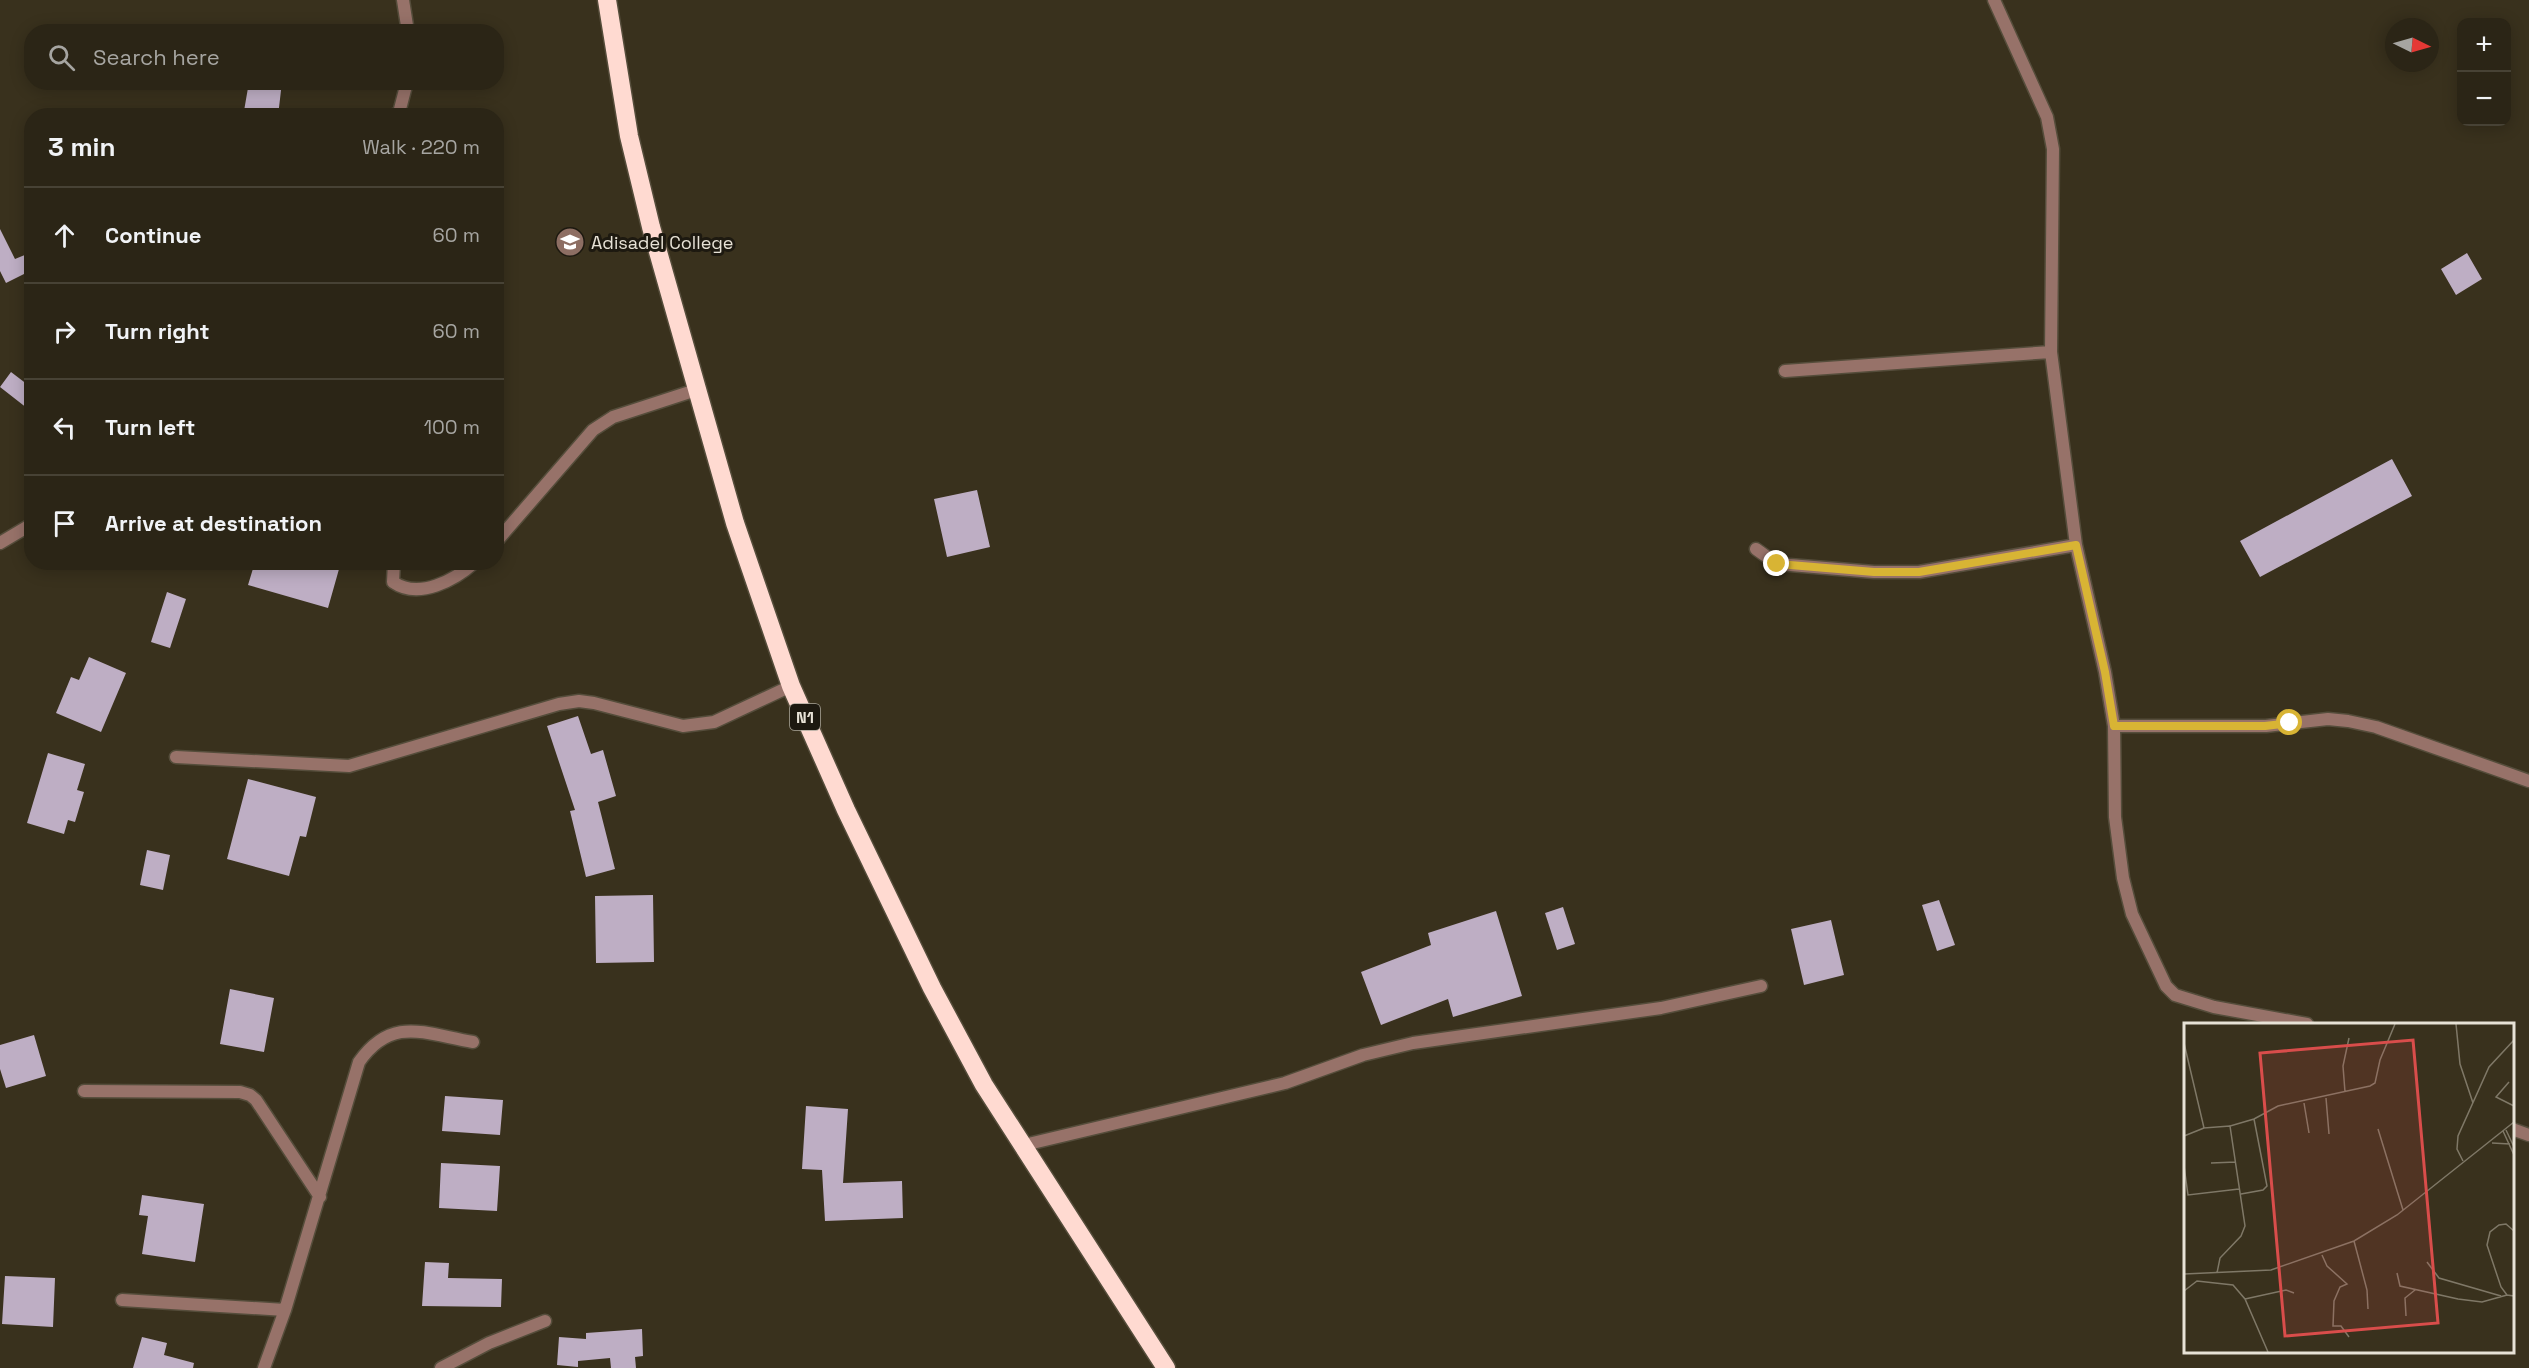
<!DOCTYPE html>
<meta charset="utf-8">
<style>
:root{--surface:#2b2516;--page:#332d1f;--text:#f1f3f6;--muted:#a6a5a1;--line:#474235}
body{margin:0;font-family:"Space Grotesk",sans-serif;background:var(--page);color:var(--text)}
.controls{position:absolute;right:18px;top:18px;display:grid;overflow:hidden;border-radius:12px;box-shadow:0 3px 15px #0003}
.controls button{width:54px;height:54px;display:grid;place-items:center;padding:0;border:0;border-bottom:2px solid var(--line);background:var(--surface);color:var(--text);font:30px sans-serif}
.compass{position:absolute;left:2385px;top:18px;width:54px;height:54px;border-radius:50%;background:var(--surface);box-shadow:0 3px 15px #0003;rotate:95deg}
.stop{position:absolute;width:18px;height:18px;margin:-14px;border:4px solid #d8b434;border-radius:50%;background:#fff}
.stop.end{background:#d8b434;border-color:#fff;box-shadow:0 2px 6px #0008}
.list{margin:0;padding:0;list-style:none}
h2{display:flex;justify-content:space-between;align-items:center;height:78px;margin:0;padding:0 24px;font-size:26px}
h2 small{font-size:20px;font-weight:400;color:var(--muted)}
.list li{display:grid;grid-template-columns:39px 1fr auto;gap:18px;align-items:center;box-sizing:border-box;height:96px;padding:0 24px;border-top:2px solid var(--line)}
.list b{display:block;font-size:22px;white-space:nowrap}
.list em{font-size:20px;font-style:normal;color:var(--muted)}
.icon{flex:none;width:33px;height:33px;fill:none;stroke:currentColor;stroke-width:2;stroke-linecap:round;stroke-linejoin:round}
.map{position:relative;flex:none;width:2529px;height:1368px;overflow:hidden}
.search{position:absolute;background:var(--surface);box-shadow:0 3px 15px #0003;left:24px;top:24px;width:480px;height:66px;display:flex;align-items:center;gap:15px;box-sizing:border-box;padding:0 21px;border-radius:24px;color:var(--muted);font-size:22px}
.panel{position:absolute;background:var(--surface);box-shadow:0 3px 15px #0003;left:24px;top:108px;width:480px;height:462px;border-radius:24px}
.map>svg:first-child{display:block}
.building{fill:#beaec4}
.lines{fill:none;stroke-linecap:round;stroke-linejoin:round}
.street-casing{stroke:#554d3b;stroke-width:15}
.highway-casing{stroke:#554d3b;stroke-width:21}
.street{stroke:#977269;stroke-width:12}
.highway{stroke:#ffdad1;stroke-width:18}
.route{stroke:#d8b434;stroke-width:8}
.labels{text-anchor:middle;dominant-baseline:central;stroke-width:6;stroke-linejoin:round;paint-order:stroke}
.shield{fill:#1d1910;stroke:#aaa69b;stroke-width:1.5}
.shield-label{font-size:16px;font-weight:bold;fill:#e7e2d6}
.poi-label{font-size:18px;fill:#e7e2d6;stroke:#1d1910;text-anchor:start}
.inset-road{fill:none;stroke:#7f7867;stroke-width:1.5}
.view{fill:#d94d4b;fill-opacity:0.15;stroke:#d94d4b;stroke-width:3}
.inset-edge{fill:none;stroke:#e7e2d6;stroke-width:3}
</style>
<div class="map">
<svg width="2529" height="1368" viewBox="0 0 2529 1368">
<rect width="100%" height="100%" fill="#39311d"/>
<path class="building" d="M249,82H282L278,116L244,111Z
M0,229L15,259L32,252V270L6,283L0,271Z
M2467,253L2482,279L2456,295L2441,269Z
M11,372L32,388V412L0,387Z
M2392,459L2412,496L2260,577L2240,541Z
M977,490L990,547L947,557L934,499Z
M255,562H341L328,608L248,585Z
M167,592L186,599L170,648L151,642Z
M89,657L126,673L101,732L56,713L71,677L79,680Z
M578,716L591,754L603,750L616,796L598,802L615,869L586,877L570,811L575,810L547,726Z
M48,753L85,764L77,790L84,792L75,822L68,820L64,834L27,823Z
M248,779L316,797L306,837L300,836L289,876L227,859Z
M147,850L170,855L163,890L140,885Z
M653,895L654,962L596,963L595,896Z
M1939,900L1955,945L1937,951L1922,905Z
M1563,907L1575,944L1557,950L1545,913Z
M1496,911L1522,996L1453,1017L1448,999L1381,1025L1361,972L1431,945L1428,933Z
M1831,920L1844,975L1804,985L1791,929Z
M230,989L274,998L264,1052L220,1044Z
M34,1035L46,1076L6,1088L0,1069V1045Z
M445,1096L503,1100L500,1135L442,1131Z
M806,1106L848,1109L843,1183L902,1181L903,1218L825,1221L822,1170L802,1169Z
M441,1163L500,1166L497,1211L439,1208Z
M142,1195L204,1204L195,1262L142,1254L148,1216L139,1215Z
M425,1262L449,1263L448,1278L502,1279L501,1307L422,1306Z
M5,1276L55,1278L53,1327L2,1324Z
M642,1329L643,1356L635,1357L636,1368H611L610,1358L578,1361V1367L557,1365L559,1337L586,1339V1333Z
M142,1337L167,1343L164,1355L194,1363L193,1368H133Z"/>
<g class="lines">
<g class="street-casing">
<path id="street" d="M403,0L408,32
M1994,0L2047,117L2053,149L2051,352L2076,545L2105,672L2114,726L2115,817L2123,878L2132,914L2166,986L2175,995L2214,1007L2307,1024
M391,116L399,113L407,82
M1785,371L2051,352
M496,542L593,430L613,417L696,390
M0,543L32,524
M1756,549L1777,564L1874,572H1919L2076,545
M394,562L393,582C419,600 455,580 475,562
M2114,726H2266L2328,719L2348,721L2376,727L2529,781
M176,757L349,766L559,704L579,701L594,703L683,726L714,722L791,686
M84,1091L240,1092L250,1095L256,1100L320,1197
M2512,1129L2529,1135
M1024,1145L1285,1083L1363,1055L1413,1043L1661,1008L1761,986
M122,1300L285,1310
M264,1368L285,1310L359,1062C392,1015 425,1034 473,1042
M441,1368L489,1343L545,1321"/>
</g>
<g class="highway-casing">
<path id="highway" d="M607,0L629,136L651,227L735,523L791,686L846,810L932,988L984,1085L1166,1368"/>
</g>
<use href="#street" class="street"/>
<use href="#highway" class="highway"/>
</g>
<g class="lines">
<path class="route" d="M1777,564L1874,572H1919L2076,545L2105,672L2114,726H2265L2290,723"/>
</g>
<defs>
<g id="school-disc" transform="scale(1.5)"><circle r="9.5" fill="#8d6e63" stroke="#1d1910"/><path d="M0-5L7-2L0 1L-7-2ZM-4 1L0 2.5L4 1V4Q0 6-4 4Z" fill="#fff"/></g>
</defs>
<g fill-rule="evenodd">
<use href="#school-disc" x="570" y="242"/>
</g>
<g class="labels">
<rect class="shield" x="790" y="704" width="30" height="26" rx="4.5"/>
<g class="shield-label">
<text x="805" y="717">N1</text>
</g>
<g class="poi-label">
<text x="591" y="242">Adisadel College</text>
</g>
</g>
<g transform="translate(2184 1023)">
<rect width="330" height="330" fill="#39311d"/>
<path class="inset-road" d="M272,1L276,41L289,80M0,20L20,105L46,103M325,59L312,74L330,83M161,69L159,43L165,15M142,75L145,111M120,80L125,110M194,106L219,187M322,107L330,124M319,108L330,132M0,113L20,105M308,120L326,121M279,138L273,126L274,113L305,44L330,17M27,140L52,139M0,143L4,172L55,166M57,171L79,167L83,163L70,96M330,208L322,201L315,202L306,209L303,222L317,264L323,272L330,273M170,218L183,267L184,286M138,232L143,243L163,261L156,264L150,278L149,303H157L165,314M243,239L255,255L317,273M33,250L36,235L57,213L61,203L46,103L70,96L94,83L186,63L191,60L196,37L211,1M213,250L216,263L274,276L298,279L323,272M0,251L87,247L170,218L213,192L330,99M0,268L13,258L49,262L61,276L84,329M61,276L102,267L110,270M222,293L221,275L231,267"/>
<path class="view" d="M229,17L254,300L101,313L76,30Z"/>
<rect width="330" height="330" class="inset-edge"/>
</g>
</svg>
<div class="controls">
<button>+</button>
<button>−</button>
</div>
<svg class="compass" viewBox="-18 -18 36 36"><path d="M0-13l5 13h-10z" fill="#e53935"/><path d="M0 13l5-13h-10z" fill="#a6a5a1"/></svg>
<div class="stop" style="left:2290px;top:723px"></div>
<div class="stop end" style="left:1777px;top:564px"></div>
<div class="search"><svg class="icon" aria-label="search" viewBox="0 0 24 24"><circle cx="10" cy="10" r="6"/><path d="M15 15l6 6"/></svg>Search here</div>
<section class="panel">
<h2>3 min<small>Walk · 220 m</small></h2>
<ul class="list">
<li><svg class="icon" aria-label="ahead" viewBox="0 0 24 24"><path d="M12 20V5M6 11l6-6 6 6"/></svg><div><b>Continue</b></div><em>60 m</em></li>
<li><svg class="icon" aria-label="right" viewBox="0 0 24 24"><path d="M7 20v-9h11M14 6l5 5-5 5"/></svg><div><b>Turn right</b></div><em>60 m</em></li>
<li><svg class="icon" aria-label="left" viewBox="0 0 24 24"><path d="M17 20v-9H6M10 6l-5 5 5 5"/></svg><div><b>Turn left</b></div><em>100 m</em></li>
<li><svg class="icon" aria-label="arrive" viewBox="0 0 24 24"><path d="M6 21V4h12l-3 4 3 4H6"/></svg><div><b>Arrive at destination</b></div></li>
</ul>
</section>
</div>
